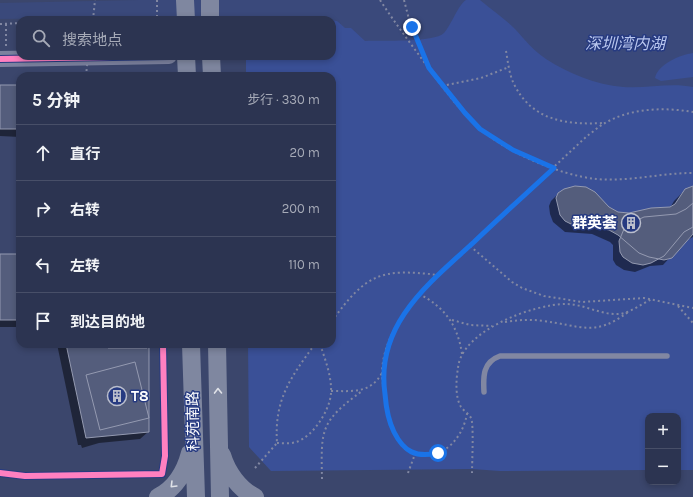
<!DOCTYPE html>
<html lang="zh">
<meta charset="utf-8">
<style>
:root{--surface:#2c3451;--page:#383f5b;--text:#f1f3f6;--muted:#a6aab7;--line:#484f68}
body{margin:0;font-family:Karla,"Noto Sans SC",sans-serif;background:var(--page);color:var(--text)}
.controls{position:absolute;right:12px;bottom:12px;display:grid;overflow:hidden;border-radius:8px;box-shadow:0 2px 6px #0003}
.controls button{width:36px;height:36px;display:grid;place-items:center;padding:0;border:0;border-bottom:1px solid var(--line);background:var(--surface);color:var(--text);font:20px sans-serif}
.stop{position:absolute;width:12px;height:12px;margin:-9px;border:3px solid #1a73e8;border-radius:50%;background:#fff}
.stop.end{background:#1a73e8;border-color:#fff;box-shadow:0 1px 4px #0008}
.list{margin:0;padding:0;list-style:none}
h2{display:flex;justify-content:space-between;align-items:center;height:52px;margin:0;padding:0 16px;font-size:17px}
h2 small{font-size:13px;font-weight:400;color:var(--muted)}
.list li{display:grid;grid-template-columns:26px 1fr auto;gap:12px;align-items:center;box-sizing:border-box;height:56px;padding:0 16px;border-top:1px solid var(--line)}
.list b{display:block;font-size:15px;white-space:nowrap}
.list em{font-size:13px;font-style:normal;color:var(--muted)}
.icon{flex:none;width:22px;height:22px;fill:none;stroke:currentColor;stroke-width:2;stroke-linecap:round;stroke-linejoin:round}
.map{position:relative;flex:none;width:693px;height:497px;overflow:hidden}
.search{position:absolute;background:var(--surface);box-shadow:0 2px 6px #0003;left:16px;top:16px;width:320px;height:44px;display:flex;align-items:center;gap:10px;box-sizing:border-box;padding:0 14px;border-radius:12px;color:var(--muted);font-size:15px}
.panel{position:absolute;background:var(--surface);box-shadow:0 2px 6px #0003;left:16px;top:72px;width:320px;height:276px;border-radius:12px}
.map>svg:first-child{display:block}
.green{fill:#3a5097}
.water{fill:#3a497b}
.shadow{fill:#0007}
.building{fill:#545d7c;stroke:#949ab1}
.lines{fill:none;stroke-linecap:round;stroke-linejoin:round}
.path{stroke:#8187a2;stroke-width:2;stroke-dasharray:2 3;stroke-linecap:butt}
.lane{stroke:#8187a2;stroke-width:5.5}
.secondary{stroke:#7c829f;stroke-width:16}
.primary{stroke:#7f87a0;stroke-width:18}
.path-bridge{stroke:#8187a2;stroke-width:2;stroke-dasharray:2 3;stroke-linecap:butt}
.cycleway-casing{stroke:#263a81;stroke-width:8}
.cycleway{stroke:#ff80c0;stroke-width:6}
.oneway{stroke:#dfe1e7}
.route{stroke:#1a73e8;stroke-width:5}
.labels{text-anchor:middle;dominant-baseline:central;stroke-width:3;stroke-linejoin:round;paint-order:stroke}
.poi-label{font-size:15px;font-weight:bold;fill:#fff;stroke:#263a81;text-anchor:end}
.street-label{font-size:15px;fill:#fff;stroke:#263a81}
.water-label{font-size:16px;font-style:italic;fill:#b8c6ee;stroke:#263a81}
</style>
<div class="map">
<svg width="693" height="497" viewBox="0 0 693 497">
<rect width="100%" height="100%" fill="#3b466c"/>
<path class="green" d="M263,0H693V470H678V416H648V470L500,471L472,469L271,471L249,447L248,344H332V76H246V56H332V20H263Z"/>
<path class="water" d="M138,0H466C458,5 452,24 444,33C434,43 381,40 365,41L351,28H345L337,21L329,20H208L135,17L0,19V3Z
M480,0H693V53C680,55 658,64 655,78L661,81L693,77V87C670,82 646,89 623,87C596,85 568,73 546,59C534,51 525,40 515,29C505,19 492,10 480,0Z"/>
<path class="shadow" d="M0,86H20V137L0,136Z
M693,187V237L685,241L663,265L650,266L635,272L624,270L616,265L613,260V245L610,242L592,234L565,232L553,222L550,214L549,206L551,201L559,193L609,208L618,213L630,214L670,208L674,201L682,193Z
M0,255H20V327H0Z
M57,344H148V432L140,439L99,443L82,448L81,445H78Z"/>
<path class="building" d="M0,85H20V129H0Z
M575,186L586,187L595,192L609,207L618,212L629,213L651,208L670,207L675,204L685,189L693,186V234L672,258L664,260L649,257L639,253L618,235L609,230L591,226L573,225L565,221L560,215L556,198L558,193L564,189Z
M693,203V227L684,232L664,256L651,263L643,265L632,263L623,257L620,252L619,241L624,229L629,224L644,217L676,214L686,209Z
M0,254H20V320H0Z
M66,344H149V432L86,438Z
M108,344H148L147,348H108Z
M135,362L149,418L100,430L86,375Z"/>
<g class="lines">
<path class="path" d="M157,0V20
M380,0C395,23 411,44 427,66C443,88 460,111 480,129C508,153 560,175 596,179C629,182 660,173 693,173
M404,0L411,27L427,65
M93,20L95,0
M0,24L20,23
M6,46V24
M506,51C508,62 509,74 514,84C532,121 567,125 603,123
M442,86L481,78L509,67
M470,246L512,282L522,288L544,296L582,302L644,298L693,308
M438,275C412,302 383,333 382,373C382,381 384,390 385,397C388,416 393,433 404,448C434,467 461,445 467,414
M419,294C445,307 458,326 462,354
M678,306L693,323
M452,320L470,325L492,326
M332,321C366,274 380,268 438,275L587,136C593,132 599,126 605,123C631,108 664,107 693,112
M505,322C518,320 530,319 543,321C580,325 594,338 628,312
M331,391C352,391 370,394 382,373
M277,443C283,443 290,444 296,442C313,437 330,410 331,393C332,377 325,359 320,344
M255,468L277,443C274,399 291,377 315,344
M408,473L415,454
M472,473C472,464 474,423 471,418C469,414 464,411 461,407C455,397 456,380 458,368C461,331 533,304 566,304C584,304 600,315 619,314C630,313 641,304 652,299
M322,479C321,429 320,422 362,391"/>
<path class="lane" d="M484,392C483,376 483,362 500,356H667"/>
<path class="secondary" d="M0,59L169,56"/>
<path class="primary" d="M185,0L186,20
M210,0V20
M186,56L187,76
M211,56L212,76
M191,344L196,497
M217,344L220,497
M222,455C227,472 239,489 255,497
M158,497C176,488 185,472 190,453"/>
<path class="path-bridge" d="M86,76L88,56"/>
<g class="cycleway-casing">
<path id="cycleway" d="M0,59L169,56
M0,473L25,476L162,474L165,456L163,344"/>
</g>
<use href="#cycleway" class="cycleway"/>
</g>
<defs><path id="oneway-chevron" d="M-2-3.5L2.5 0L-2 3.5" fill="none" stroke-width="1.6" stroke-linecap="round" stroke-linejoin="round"/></defs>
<g class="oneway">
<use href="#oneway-chevron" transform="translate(218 391) rotate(-91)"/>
<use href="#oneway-chevron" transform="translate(173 485) rotate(135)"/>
</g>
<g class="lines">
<path class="route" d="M412,27L429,68L465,113L480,129L513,150L554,168C527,193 500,217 474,242C428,284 375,325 385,394C386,407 388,420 394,432C404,452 416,458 438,453"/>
</g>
<defs>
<g id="building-ring" transform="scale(1)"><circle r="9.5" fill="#263a81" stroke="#babecc" stroke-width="1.5"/><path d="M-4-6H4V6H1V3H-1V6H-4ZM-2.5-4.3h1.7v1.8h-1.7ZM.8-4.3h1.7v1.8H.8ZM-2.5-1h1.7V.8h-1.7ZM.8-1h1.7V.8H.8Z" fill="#babecc"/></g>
</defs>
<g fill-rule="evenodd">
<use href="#building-ring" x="631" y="223"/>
<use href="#building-ring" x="117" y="396"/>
</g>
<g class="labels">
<g class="poi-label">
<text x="617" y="223">群英荟</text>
<text x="131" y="396" text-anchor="start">T8</text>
</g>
<g class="street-label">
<text transform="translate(193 421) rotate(-91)">科苑南路</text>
</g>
<g class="water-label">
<text x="625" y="43">深圳湾内湖</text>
</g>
</g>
</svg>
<div class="controls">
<button>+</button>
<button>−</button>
</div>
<div class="stop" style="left:438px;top:453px"></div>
<div class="stop end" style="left:412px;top:27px"></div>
<div class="search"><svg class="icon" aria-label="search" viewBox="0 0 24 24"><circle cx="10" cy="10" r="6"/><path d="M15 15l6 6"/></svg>搜索地点</div>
<section class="panel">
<h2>5 分钟<small>步行 · 330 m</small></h2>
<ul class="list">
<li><svg class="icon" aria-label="ahead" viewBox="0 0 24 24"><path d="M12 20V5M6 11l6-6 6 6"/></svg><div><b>直行</b></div><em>20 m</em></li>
<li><svg class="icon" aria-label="right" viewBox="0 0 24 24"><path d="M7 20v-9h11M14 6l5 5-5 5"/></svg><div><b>右转</b></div><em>200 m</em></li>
<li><svg class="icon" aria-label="left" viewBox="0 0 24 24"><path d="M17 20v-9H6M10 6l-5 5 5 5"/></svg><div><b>左转</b></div><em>110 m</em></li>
<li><svg class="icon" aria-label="arrive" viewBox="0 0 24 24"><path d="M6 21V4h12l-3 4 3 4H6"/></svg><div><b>到达目的地</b></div></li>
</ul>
</section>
</div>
